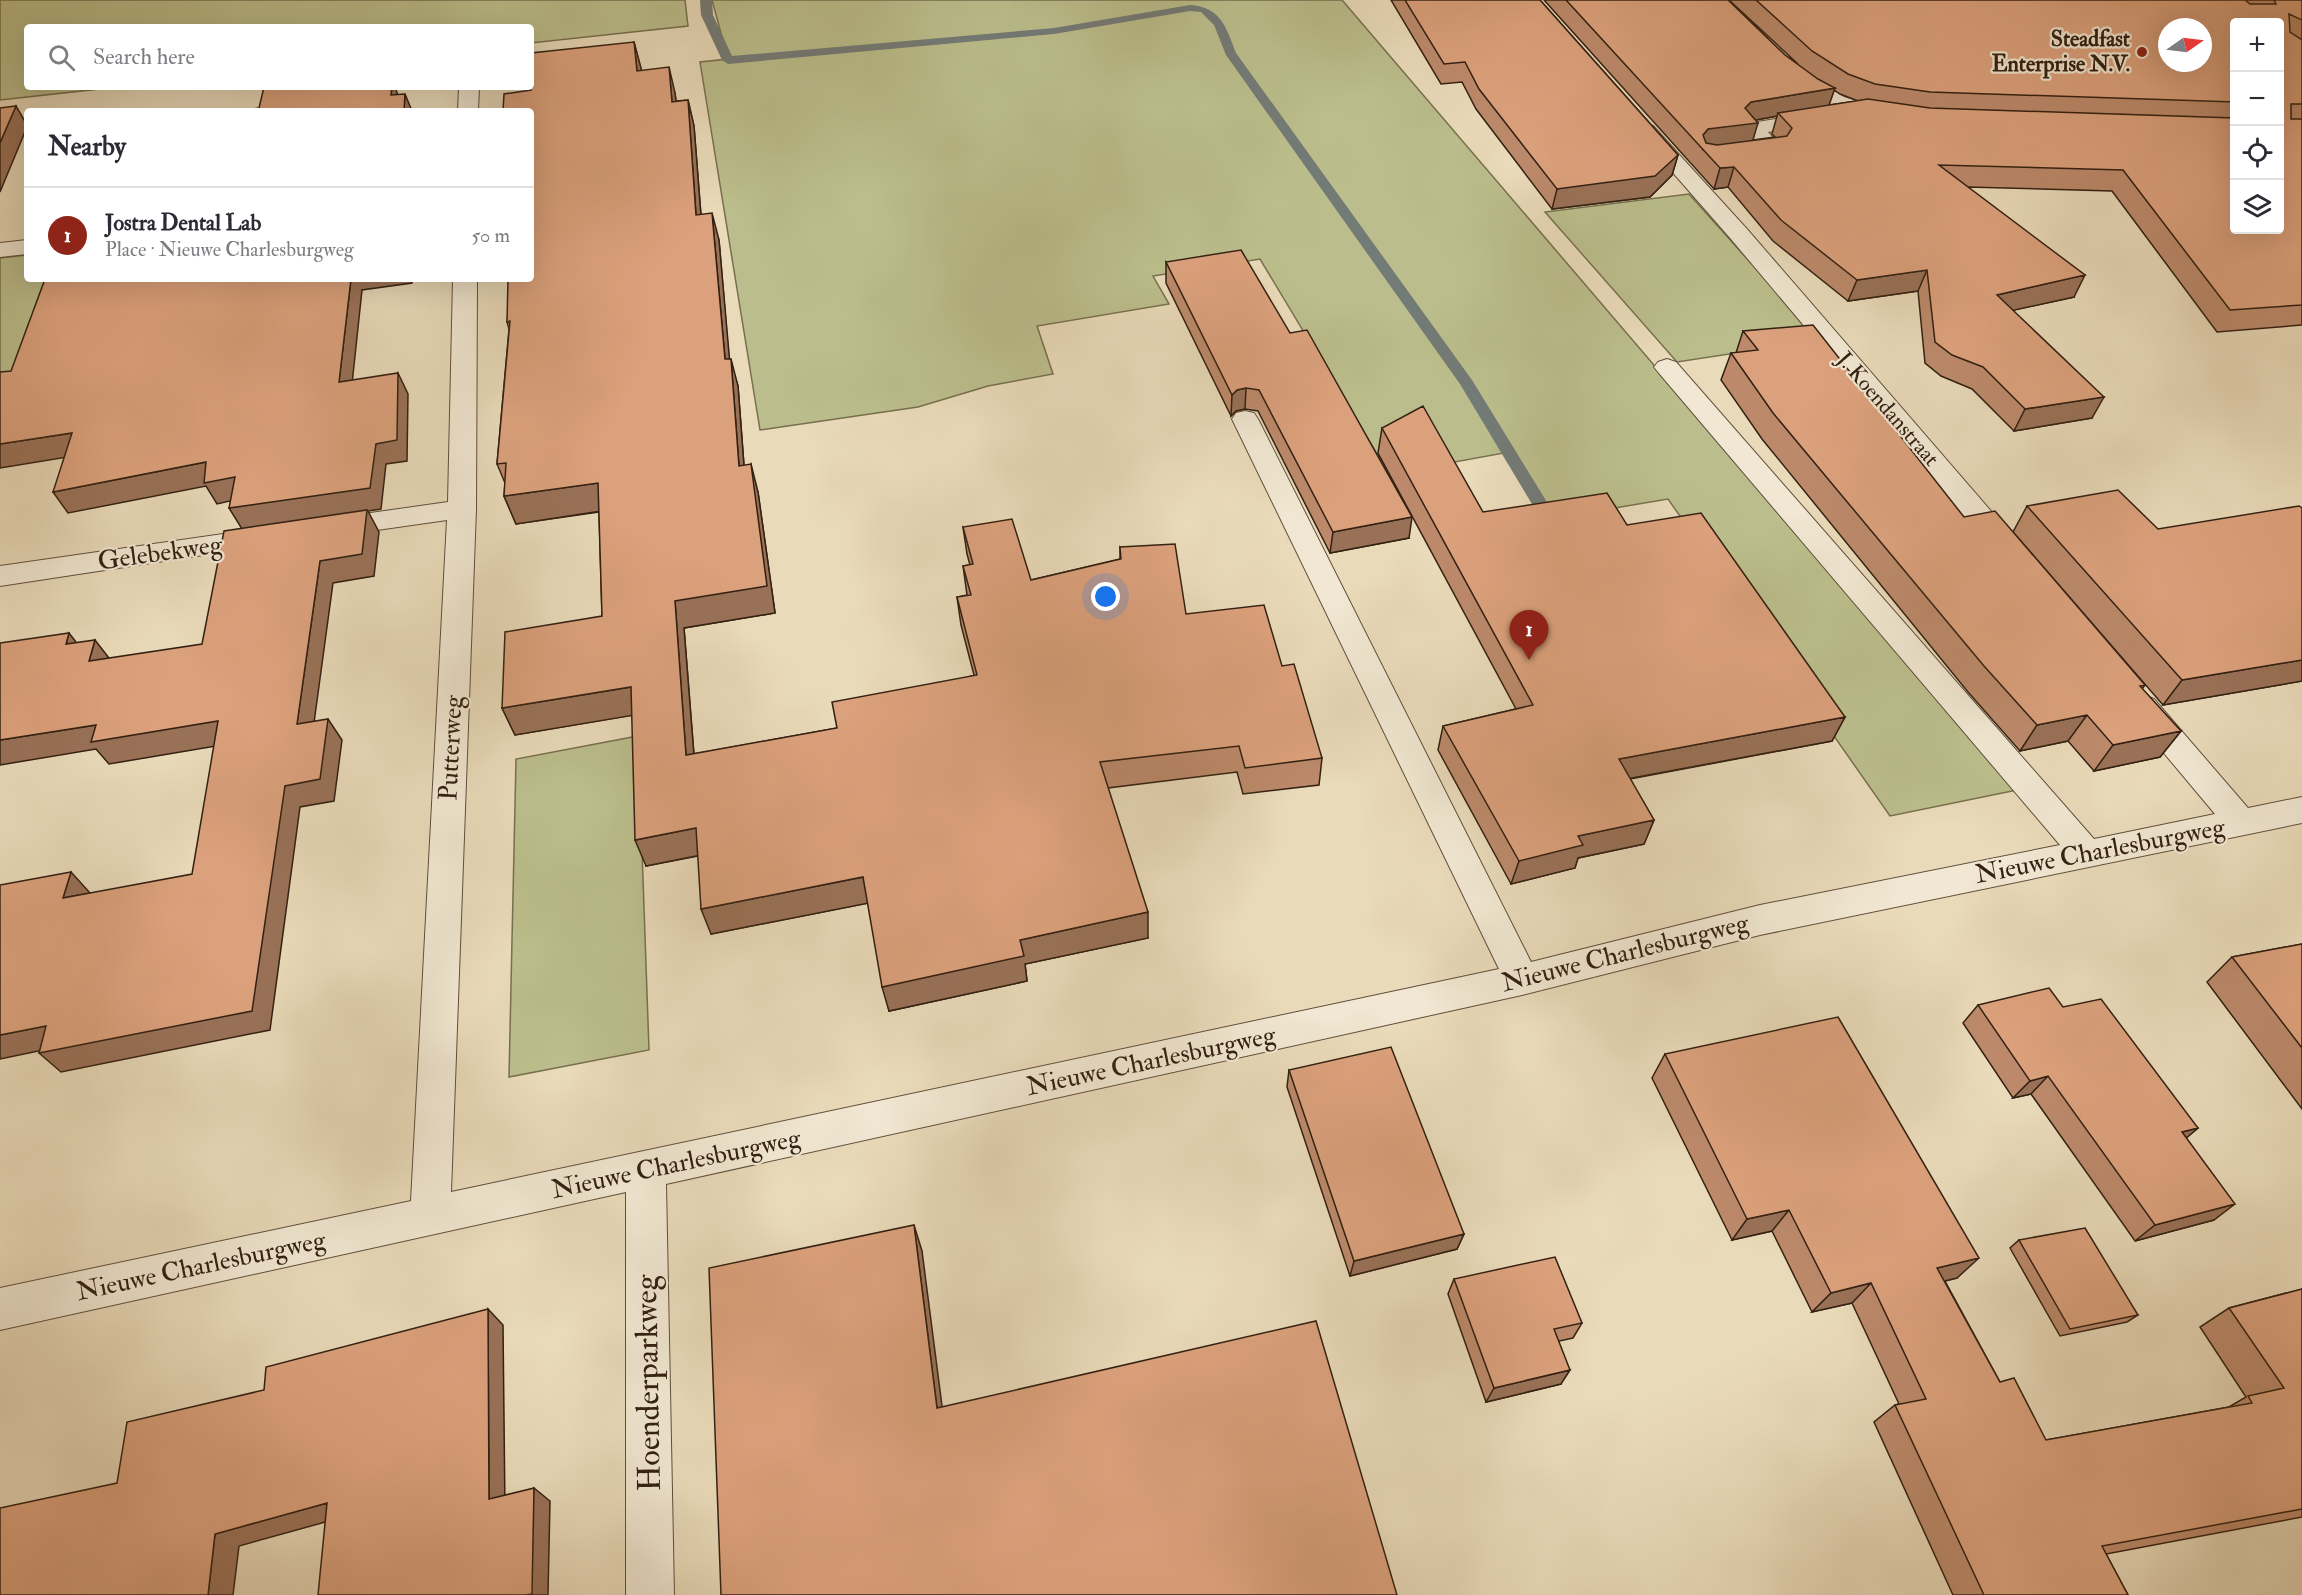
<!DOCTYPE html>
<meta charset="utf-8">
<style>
:root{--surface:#fff;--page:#f2f2f3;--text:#2b2b33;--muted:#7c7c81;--line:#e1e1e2;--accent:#8f2418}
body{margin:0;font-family:"IM FELL Double Pica",serif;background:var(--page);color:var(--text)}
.controls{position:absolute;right:18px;top:18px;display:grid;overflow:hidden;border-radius:6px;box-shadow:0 6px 24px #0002}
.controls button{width:54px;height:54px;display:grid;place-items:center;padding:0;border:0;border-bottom:2px solid var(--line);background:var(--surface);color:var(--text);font:30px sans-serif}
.compass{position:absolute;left:2158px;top:18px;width:54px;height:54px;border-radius:50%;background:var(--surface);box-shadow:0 6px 24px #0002;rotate:76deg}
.you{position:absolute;left:1106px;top:597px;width:21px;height:21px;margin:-15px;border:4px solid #fff;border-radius:50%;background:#1a73e8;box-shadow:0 0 0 9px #1a73e833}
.badge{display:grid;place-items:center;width:39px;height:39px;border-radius:50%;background:var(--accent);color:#fff;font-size:20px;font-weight:700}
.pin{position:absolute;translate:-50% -50px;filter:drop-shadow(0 2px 3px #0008)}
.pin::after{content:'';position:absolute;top:32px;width:21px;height:18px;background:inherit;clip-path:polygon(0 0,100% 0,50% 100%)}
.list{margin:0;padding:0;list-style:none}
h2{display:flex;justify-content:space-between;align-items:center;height:78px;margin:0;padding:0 24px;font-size:26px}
h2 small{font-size:20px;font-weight:400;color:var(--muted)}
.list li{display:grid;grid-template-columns:39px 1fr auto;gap:18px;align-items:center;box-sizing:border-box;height:96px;padding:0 24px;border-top:2px solid var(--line)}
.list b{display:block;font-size:22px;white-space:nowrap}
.list p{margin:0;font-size:20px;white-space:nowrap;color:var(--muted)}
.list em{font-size:20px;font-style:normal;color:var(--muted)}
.icon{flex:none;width:33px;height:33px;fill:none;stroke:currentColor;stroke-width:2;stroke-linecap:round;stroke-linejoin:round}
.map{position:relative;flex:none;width:2302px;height:1595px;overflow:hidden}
.search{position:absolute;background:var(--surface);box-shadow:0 6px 24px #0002;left:24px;top:24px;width:510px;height:66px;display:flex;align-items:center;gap:15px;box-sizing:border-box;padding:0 21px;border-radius:6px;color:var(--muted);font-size:22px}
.panel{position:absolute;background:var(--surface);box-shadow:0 6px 24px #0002;left:24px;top:108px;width:510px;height:174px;border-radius:6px}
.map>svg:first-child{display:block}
.green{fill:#bbbe8c;stroke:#776f4f;stroke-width:1.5}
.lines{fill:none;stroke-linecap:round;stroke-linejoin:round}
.stream{fill:#737b77;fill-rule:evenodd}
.minor-casing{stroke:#604e3c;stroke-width:2}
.minor{fill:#f1e7d2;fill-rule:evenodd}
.wall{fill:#bc8a6b;stroke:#332012;stroke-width:1.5;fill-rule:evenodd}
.shaded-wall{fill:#997157;stroke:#332012;stroke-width:1.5}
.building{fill:#dba17c;stroke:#332012;stroke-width:1.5;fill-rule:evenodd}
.poi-dot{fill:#8f2418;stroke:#f1e7d2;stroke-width:2}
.labels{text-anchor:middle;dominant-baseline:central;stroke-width:4.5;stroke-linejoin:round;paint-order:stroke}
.far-poi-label{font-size:22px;font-weight:bold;fill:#332012;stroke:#f1e7d2;text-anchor:end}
.far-street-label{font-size:22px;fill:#332012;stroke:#f1e7d2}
.street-label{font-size:26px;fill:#332012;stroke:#f1e7d2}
.near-street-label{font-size:32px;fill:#332012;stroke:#f1e7d2}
</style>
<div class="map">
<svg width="2302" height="1595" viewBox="0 0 2302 1595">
<rect width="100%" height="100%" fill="#e9dab9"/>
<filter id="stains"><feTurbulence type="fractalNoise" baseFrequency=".00333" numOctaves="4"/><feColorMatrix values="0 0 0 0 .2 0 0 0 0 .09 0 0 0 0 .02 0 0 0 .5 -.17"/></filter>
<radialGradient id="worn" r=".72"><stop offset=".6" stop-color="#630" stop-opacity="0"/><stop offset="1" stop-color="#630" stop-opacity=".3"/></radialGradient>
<path class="green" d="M0,0H685L688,26L531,43V27H27V87H118L0,100Z
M712,0H1342L2017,790L1890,816L1668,499L1549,519L1509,452L1389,474L1260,259L1153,276L1169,304L1037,326L1053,374L988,386L918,407L760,430L700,62L728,59Z
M1689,194L1820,340L1677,362L1545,212Z
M27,255V279H59L21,389L0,392V258Z
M638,736L649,1050L509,1077L516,759Z"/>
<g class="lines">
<path class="stream" d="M700,0H712L713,15L732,56L1054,28L1190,5C1221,7 1226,27 1236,53L1472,380L1561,525L1559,529H1547L1460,384L1226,55L1214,25L1201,12L1190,11L1054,34L728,64L722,60L701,15Z"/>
<g class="minor-casing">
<path id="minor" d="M1795,69L1802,71L1844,97L1890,111L1893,115L1890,119L1883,121L1829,105L1788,79L1785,75L1788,71Z
M459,87H479L478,111H458Z
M1818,112L1825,114L1828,118L1825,122L1768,132L1783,149L1780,154L1740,159L1732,158L1729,153L1732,148L1756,145L1741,128L1745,124Z
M1646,124L1653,126L1747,229L2016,540L2020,547L2016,554L2006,557L1996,554L1731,239L1639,134L1635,130L1639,126Z
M27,240V254L0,257V243Z
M453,279H477L476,509L451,1192L1499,969L1232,419L1236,413L1245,411L1254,413L1258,419L1531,962L1760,905L2060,845L1658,372L1654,367L1658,362L1667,359L1676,362L2094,839L2215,814L2132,715L2127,707L2132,699L2143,695L2154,699L2248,808L2302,797V823L1760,935L1522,995L666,1184L674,1595H626V1192L0,1330V1288L411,1201L447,520L328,537L318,535L314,528L318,521L328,519L448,502Z
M265,528L275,530L279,537L275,544L0,586V566Z"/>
</g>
<use href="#minor" class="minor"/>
</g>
<path class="wall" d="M1391,0H1540L1678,155L1672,175L1650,197L1552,209L1476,109L1462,82L1441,84Z
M1544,0H1728L1785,55L1798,64L1729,0H2302V325L2217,332L2112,191L1968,187L2074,297L2013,310L2092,418L2014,431L1972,389L1941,376L1925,363L1918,291L1848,301L1773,241L1728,187L1714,189ZM2235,22L2280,230H2235ZM1834,90L1840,94L1858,101L1829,105ZM1777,116L1772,134L1775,137L1753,140L1756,120Z
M634,42L641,70L675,93L676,101L688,100L694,126L701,215L719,240L729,359L738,386L744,465L758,492L775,613L684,628L694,754L837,728L974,675L961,625L957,597L967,595L963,566L970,565L967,554L963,527L1031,580L1120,559V547L1186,614L1282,666L1322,758L1319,785L1243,794L1237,772L1108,788L1148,938L1025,964L1027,981L889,1011L868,903L711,934L698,856L646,866L632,715L515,735L502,708L602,616L599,512L516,524L504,496L505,483L497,464L509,329L507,322L531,90Z
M1166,262L1409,538L1330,553L1258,411L1245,409L1236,411L1231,416L1166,283Z
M1743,331L1964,517L2145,685L2142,689L2181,731L2160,757L2094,771L2068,741L2020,751L1968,692L1762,439L1721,380L1731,353H1736Z
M1382,428L1483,512L1627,525L1845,717L1832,741L1630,779L1654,820L1644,844L1578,858L1575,868L1511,884L1438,750L1443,726L1516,709L1378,453Z
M2027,506L2302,681L2163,705L2013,532Z
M2302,944V1109L2207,982L2232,957Z
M1978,1005L2063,1007L2198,1128L2186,1138L2214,1220L2135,1241L2031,1094L2013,1098L1963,1023Z
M1665,1054L1957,1278L1945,1281L2000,1382L2046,1440L2229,1407L2246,1397L2200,1327L2229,1308L2302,1289V1517L2106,1554L2128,1595H1953L1874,1422L1895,1405L1899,1404L1852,1303L1812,1312L1772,1231L1732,1240L1652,1078Z
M1289,1070L1464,1234L1457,1249L1350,1276L1287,1087Z
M2019,1240L2138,1315L2127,1322L2060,1336L2010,1248Z
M1454,1279L1582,1323L1573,1338L1559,1341L1561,1384L1486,1402L1448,1294Z"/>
<path class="shaded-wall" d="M634,42L641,68L644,96L637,71Z
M669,67L675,93L679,128L672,102Z
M392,87H395L400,101L391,95Z
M1835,88L1828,108L1778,113L1777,116L1745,122L1758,123L1752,143L1703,150V135L1708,129L1745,108L1751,102Z
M405,94L412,111H404Z
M688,100L694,126L703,242L696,215Z
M16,106L27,125V127L0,192V143Z
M1678,155L1672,175L1650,197L1552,209L1557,189Z
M1734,167L1728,187L1714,189L1720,168Z
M712,213L719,240L732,387L725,359Z
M1927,270L1918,291L1848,301L1857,280Z
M2085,275L2074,297L1987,316L1997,295Z
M351,279H412V283L362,290L350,403L339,382Z
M731,359L738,386L746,493L739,466Z
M398,373L408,394L407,461L386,464L381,509L368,511L379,532L374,576L333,583L311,745L297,724L320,561L242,529L229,508L376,444Z
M1246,388L1245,409L1236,411L1231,416L1232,395L1237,390Z
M2104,397L2092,418L2014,431L2025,409Z
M72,433L86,454L0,468V444Z
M206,462L235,477L247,497L217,504L206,486L68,513L53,492Z
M751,464L758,492L775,613L684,628L696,782L686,755L675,601Z
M598,483L608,510L516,524L504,496Z
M1412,517L1409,538L1330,553L1333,532Z
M69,633L86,655L66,644Z
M95,640L112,662L89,661Z
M2302,660V681L2163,705L2182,680Z
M631,687L641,714L515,735L502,708Z
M2087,715L2068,741L2020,751L2037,725Z
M1845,717L1832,741L1610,782L1619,759Z
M328,719L342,740L334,801L300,807L270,1030L61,1072L39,1053L285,786Z
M218,721L234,743L109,764L96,749L0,765V740L96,725Z
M2181,731L2160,757L2094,771L2113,745Z
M1654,820L1644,844L1578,858L1575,868L1511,884L1519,861L1578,836Z
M696,828L706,854L646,866L635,840Z
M71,872L90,893L63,898Z
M863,877L869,903L711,934L701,909Z
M1148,912V938L1025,964L1027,981L889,1011L882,987L1020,940Z
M46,1026L67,1045L0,1059V1035Z
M2048,1076L2031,1094L2013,1098L2030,1081Z
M2198,1128L2178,1145L2182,1132Z
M2235,1204L2214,1220L2135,1241L2155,1225Z
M1789,1210L1772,1231L1732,1240L1747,1219Z
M914,1225L922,1251L945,1429L937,1408Z
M1464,1234L1457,1249L1350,1276L1354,1261Z
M1979,1258L1957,1278L1916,1288L1937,1268Z
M1871,1283L1852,1303L1812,1312L1831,1293Z
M488,1309L503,1325L505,1512L489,1499Z
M1570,1370L1561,1384L1486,1402L1494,1388Z
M534,1488L550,1501L548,1595H526Z
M327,1503L347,1516L239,1546L233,1595H208L215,1534Z"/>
<path class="building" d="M1405,0H1540L1678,155L1655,176L1557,189L1479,89L1465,62L1444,64Z
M1566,0H1728L1785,55L1818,79L1835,88L1751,102L1745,108L1758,123L1708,129L1703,135L1706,143L1717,145L1787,136L1792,128L1778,113L1868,99L1930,108L2235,118V230H2280V22H2235V102L1930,92L1875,84L1848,74L1812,51L1756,0H2245L2250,4H2276L2274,0H2302V20L2289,14L2290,32L2302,40V104H2291V119H2302V305L2230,310L2123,170L1939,165L2085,275L1997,295L2104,397L2025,409L1983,367L1952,355L1935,342L1927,270L1857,280L1781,220L1734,167L1720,168ZM2167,27H2203V63H2167Z
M634,42L637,71L669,67L672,102L688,100L696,215L712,213L725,359H731L739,466L751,464L767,586L675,601L686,755L837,728L832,702L977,675L957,597L971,595L963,566L973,564L963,527L1012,519L1031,580L1121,559L1120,547L1175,544L1186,614L1264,605L1282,666L1294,664L1322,758L1245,768L1239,746L1100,762L1148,912L1020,940L1024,956L882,987L863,877L701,909L696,828L635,840L631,687L502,708L505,632L602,616L598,483L504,496L506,463L497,464L510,321L507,322L508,279H531V111H503L504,94L531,90V53Z
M264,87H327V89L342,87H392L391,95L405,94L404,111H236L259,108Z
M16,106L0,143V108Z
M1241,250L1290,333L1307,330L1412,517L1333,532L1259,390L1246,388L1237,390L1232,395L1166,262Z
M45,279H351L339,382L398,373L397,440L376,444L370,488L229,508L235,477L204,483L206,462L53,492L72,433L0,444V372L11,371Z
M1813,325L1964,517L1995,511L2145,685L2140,686L2181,731L2113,745L2087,715L2037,725L1984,666L1773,413L1731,353L1758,350L1743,331Z
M1423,406L1483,512L1607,493L1627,525L1701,513L1845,717L1619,759L1654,820L1578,836L1583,845L1519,861L1443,726L1533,705L1382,428Z
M2118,490L2158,529L2299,506L2302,508V660L2182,680L2027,506Z
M367,510L362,554L320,561L297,724L328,719L320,779L285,786L252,1011L39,1053L46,1026L0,1035V885L71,872L63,898L192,874L218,721L91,742L96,725L0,740V643L69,633L66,644L95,640L89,661L202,644L224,531Z
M2302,944V1048L2232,957Z
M2049,988L2063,1007L2101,999L2198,1128L2182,1132L2235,1204L2155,1225L2048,1076L2030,1081L1978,1005Z
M1838,1017L1979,1258L1937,1268L2000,1382L2014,1378L2046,1440L2252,1403L2248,1396L2284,1388L2229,1308L2302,1289V1509L2102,1546L2128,1595H1984L1895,1405L1926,1399L1871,1283L1831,1293L1789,1210L1747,1219L1665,1054Z
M1391,1047L1464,1234L1354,1261L1289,1070Z
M914,1225L937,1408L1316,1321L1397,1595H721L709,1268Z
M2085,1228L2138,1315L2070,1329L2019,1240Z
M1555,1257L1582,1323L1554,1329L1570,1370L1494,1388L1454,1279Z
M488,1309L489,1499L534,1488L532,1594L526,1595H318L327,1503L215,1534L208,1595H0V1508L117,1483L127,1422L264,1390L266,1367Z"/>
<circle class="poi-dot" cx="2142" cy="52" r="6"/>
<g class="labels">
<g class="far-poi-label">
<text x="2130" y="39">Steadfast<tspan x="2130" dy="25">Enterprise N.V.</tspan></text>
</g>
<g class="far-street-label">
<text transform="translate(1888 409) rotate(49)">J. Koendanstraat</text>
</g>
<g class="street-label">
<text transform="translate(160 553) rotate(-8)">Gelebekweg</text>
<text transform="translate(451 748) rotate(-87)">Putterweg</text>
<text transform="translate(2100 851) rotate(-11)">Nieuwe Charlesburgweg</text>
<text transform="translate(1625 953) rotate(-14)">Nieuwe Charlesburgweg</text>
<text transform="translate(1151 1061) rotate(-12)">Nieuwe Charlesburgweg</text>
<text transform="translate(676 1164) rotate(-12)">Nieuwe Charlesburgweg</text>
<text transform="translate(201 1266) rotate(-12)">Nieuwe Charlesburgweg</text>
</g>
<g class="near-street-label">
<text transform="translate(648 1383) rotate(-91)">Hoenderparkweg</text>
</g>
</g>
<rect width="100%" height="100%" filter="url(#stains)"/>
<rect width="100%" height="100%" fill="url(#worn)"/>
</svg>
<div class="controls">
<button>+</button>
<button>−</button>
<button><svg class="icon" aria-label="locate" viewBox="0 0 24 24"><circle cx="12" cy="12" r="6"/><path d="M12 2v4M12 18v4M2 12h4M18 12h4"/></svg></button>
<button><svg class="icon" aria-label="layers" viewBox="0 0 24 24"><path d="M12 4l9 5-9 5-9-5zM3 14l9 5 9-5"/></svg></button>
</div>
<svg class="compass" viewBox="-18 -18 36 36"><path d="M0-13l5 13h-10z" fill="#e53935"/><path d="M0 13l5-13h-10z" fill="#7c7c81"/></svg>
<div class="you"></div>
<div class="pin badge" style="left:1529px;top:660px">1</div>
<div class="search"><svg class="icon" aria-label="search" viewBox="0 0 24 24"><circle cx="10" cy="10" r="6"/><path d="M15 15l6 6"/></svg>Search here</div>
<section class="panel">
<h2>Nearby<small></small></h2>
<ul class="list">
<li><span class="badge">1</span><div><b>Jostra Dental Lab</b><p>Place · Nieuwe Charlesburgweg</p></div><em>50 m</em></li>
</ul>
</section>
</div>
